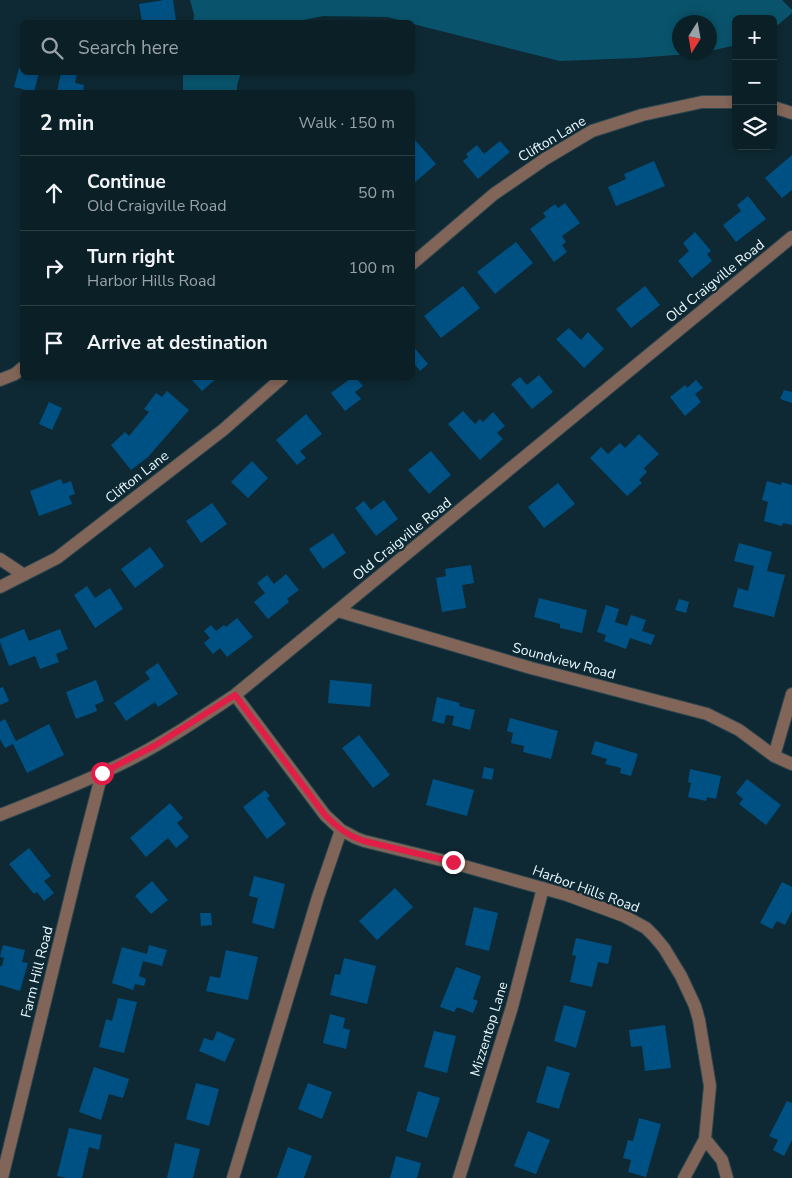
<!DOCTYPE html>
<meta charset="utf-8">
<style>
:root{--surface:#0a1f26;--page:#182c32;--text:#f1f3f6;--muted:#99a2a7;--line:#2a3d43}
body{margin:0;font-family:"Nunito Sans",sans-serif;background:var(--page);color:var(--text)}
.controls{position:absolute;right:15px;top:15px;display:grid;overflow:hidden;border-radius:8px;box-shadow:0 2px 8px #0003}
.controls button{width:45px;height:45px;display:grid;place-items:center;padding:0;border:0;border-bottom:1px solid var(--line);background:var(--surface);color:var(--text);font:25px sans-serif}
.compass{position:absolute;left:672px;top:15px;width:45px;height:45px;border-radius:50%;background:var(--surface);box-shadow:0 2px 8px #0003;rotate:191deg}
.stop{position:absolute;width:15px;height:15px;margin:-11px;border:4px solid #e11d48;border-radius:50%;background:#fff}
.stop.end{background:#e11d48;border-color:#fff;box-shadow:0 1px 5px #0008}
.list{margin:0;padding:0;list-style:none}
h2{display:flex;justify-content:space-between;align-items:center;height:65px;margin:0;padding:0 20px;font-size:21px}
h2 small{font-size:16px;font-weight:400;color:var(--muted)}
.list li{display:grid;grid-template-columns:32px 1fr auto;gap:15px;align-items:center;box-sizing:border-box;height:75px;padding:0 20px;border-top:1px solid var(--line)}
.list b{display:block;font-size:19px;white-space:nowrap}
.list p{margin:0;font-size:16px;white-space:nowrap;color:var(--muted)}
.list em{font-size:16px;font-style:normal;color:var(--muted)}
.icon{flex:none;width:28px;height:28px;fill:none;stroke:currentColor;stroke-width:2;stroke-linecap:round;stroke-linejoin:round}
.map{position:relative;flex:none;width:792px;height:1178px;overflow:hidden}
.search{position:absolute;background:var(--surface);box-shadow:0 2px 8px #0003;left:20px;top:20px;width:395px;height:55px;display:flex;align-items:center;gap:12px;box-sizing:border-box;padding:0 18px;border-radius:8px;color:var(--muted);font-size:19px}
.panel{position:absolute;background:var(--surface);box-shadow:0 2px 8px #0003;left:20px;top:90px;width:395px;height:290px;border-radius:8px}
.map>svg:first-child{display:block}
.green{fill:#09546c}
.building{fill:#005183}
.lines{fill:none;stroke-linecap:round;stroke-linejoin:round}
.minor-casing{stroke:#2d464f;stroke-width:14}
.minor{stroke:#816558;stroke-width:12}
.route{stroke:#e11d48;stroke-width:6}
.labels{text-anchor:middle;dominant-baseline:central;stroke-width:4.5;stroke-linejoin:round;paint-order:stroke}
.street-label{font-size:14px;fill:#e8f8fe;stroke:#0e2933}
</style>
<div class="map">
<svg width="792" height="1178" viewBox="0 0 792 1178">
<rect width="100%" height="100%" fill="#0e2933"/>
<path class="green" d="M190,0H782L792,10V13L773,29V19H736V45L710,51V22H680V52L704,53H701L636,58L560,61L413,24L412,22H407L387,17L323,16L294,22H193L194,15Z
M183,73V72L241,73L237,85V92H183Z"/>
<path class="building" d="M164,0H173L176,21L167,22H142L139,4Z
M19,68L22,69V72L39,73L34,92L14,87Z
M61,72H81V75L77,74L75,83L84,85L83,92H57Z
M415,140L436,164L412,185V142Z
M500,141L510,152L478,179L463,161L468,157L466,154L477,145L484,154Z
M792,155V190L782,198L765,178Z
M654,161L665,186L616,206L608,187L626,179L624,174Z
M748,196L766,219L736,242L723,225L741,211L737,205Z
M565,203L580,223L562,236L566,242L562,245L567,252L554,262L530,229L546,217L543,213L555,204L558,208Z
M695,232L711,251L707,254L712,261L692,278L678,261L689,251L683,243Z
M516,242L533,263L495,294L477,272Z
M463,286L480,308L441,338L424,316Z
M645,286L660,305L631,328L616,309Z
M569,328L581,340L588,332L604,349L584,368L556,339Z
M412,345L428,364L420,371L412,361Z
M539,375L553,392L532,409L511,384L520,377L527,385Z
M190,378H217L202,391Z
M351,378H356L363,386L355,392L361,399L345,411L331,393Z
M696,380L703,388L695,394L701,402L685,416L670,397L685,385L687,388Z
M784,390L792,392V403L780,399Z
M167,391L189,410L148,457L131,470L111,445L125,432L129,436L149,412L144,409L156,393L162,397Z
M49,402L62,408L52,430L39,424Z
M463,411L475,424L480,419L483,422L493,412L505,426L497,433L503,439L480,460L448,424Z
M306,414L322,434L300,451L306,458L297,465L276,440Z
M639,434L659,454L644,468L647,472L639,480L642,483L627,496L590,458L601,447L608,454L620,443L625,448Z
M431,451L451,475L429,494L408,470Z
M252,461L268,478L248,498L231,482Z
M61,479L63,484L71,481L75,494L69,496L72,504L39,516L30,491Z
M767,481L781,485L782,482L792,485V525L783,523L782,526L764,521L768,502L762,500Z
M558,483L575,504L544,528L528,507Z
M384,500L398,519L376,536L355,508L364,501L371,510Z
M212,503L227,524L201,543L186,521Z
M333,533L346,553L323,569L309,549Z
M739,543L772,552L767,571L785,575L774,617L733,607L738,588L748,591L754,566L734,561Z
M150,547L164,566L135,588L121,569Z
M471,565L474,583L462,585L466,608L442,612L436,578L446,576L445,569Z
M286,574L299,590L287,599L289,602L268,619L254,602L265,593L257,583L267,575L274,584Z
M87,586L95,598L110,588L123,609L95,628L74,595Z
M539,598L587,610L582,633L560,628V624L534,617Z
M679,599L689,602L686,613L675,610Z
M606,605L619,609L615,622L627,626L631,615L646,620L642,631L655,635L651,645L630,638L626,649L604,641L606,635L597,632Z
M237,618L253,637L227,657L220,648L213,654L204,643L210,638L204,631L211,625L216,631L224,625L226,627Z
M24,629L29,641L60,629L68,649L56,654L59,662L40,669L35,656L9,666L0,642V639Z
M158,663L178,694L158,707L155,702L126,721L114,703L150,679L145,672Z
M96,680L104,701L95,705L97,711L76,719L66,692Z
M330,680L372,684L370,707L328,703Z
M3,687L9,701L0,705V688Z
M437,697L460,703L459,706L475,710L470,730L452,725L454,716L446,715L444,724L432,721Z
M510,718L558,731L551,759L523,752L524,746L511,743L513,733L507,731Z
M5,719L16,741L49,724L64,755L27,773L13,744L5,748L0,739V722Z
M359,735L390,775L373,788L342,748Z
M595,741L638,754L631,776L620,773L621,768L605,764L607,759L591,754Z
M484,767L494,769L492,780L482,778Z
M690,769L721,776L716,799L707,797L706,801L688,797L691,783L688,782Z
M433,779L474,790L467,816L426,805Z
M747,779L781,805L766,825L739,804L743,799L736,793Z
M265,790L270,796L267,798L286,824L267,839L243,807Z
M170,803L183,818L177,823L189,837L176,848L168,838L146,857L130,838Z
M29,848L51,876L44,881L54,893L44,901L37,892L34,894L9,864Z
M254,876L285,884L274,929L252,923L258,898L249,896Z
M152,881L168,900L151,914L135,896Z
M782,882L792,887V911L785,925L777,921L772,929L760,923Z
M395,888L413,907L377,940L359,921Z
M474,907L498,913L489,951L465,945Z
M200,913H211L212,925L201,926Z
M576,938L612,946L608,964L598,962L592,987L570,982L576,956L572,955Z
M3,945L25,950L22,962L28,963L20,991L0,985V966H2L4,958L0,957Z
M149,945L167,950L162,966L143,961L139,976L146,979L144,986L135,984L133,990L112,983L122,947L147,954Z
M226,950L258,957L248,1000L206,991L210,976L220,978Z
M344,958L376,966L367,1004L330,995L335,974L340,975Z
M456,967L481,976L473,999L478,1001L473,1013L457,1007L454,1012L440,1007Z
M118,998L137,1002L124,1053L99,1047L106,1019L112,1021Z
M564,1005L586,1011L576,1048L554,1041Z
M330,1014L345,1018L343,1028L350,1030L346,1049L323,1043Z
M665,1025L671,1068L645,1071L642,1046L631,1047L629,1030Z
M217,1031L235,1039L225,1062L199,1051L204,1038L213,1041Z
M434,1031L456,1036L447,1073L424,1067Z
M547,1066L570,1073L559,1109L536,1102Z
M94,1067L129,1079L123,1098L109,1094L101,1120L79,1112Z
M196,1083L219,1089L209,1126L186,1119Z
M308,1083L332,1092L322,1119L298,1109Z
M418,1091L440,1098L427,1138L406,1131Z
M787,1101L792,1103V1140L784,1156L773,1150L778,1140L769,1136Z
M639,1118L661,1124L646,1177L628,1172L631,1160L623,1158L628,1140L633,1141Z
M69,1128L102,1135L99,1150L89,1147L82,1178H67L57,1176Z
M528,1131L550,1140L536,1174L514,1166Z
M175,1143L200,1149L193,1178H167Z
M288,1147L312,1156L304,1178H277Z
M396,1156L421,1163L417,1178H390Z"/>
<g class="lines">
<g class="minor-casing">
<path id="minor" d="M773,107L792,113
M412,264L494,194L545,159L592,131L642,115L702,102H736
M0,380L15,374L22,368
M0,559L24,575
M0,587L57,558L223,430L282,378
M338,611L531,668L707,714L739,730L774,756L792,764
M774,756L792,694
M0,815C43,798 86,782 127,761C165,742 200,718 235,695L792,237
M341,830L356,838L364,841L453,863L567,895L624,916L646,928L654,936L664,948L681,976L695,1006L699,1020L710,1086L705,1139L684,1178
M705,1139L722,1160L727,1178
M2,1178L79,862L102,773
M233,1178L318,897L341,830L325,815L235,695
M459,1178L512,1007L543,888"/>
</g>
<use href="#minor" class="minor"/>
</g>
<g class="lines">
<path class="route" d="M102,773L156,745L235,695L325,815C337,827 348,836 364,841L453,862"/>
</g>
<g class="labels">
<g class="street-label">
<text transform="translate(552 139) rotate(-31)">Clifton Lane</text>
<text transform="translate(715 281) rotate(-39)">Old Craigville Road</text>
<text transform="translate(137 477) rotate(-38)">Clifton Lane</text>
<text transform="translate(402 539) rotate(-39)">Old Craigville Road</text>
<text transform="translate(564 661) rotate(15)">Soundview Road</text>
<text transform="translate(586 889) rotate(20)">Harbor Hills Road</text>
<text transform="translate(37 972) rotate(-76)">Farm Hill Road</text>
<text transform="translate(489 1029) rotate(-73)">Mizzentop Lane</text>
</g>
</g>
</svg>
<div class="controls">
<button>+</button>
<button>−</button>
<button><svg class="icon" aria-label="layers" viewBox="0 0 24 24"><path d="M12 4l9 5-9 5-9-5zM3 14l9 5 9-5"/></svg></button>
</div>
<svg class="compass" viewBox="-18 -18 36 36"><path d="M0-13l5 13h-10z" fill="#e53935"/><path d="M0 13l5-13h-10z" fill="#99a2a7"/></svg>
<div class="stop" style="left:102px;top:773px"></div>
<div class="stop end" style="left:453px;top:862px"></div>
<div class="search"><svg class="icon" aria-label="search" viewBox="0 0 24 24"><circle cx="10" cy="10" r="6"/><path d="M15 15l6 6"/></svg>Search here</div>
<section class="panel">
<h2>2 min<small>Walk · 150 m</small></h2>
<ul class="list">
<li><svg class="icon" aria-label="ahead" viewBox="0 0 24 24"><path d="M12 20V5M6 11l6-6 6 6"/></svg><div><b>Continue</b><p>Old Craigville Road</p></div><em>50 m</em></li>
<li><svg class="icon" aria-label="right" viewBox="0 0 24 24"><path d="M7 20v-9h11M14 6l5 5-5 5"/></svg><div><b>Turn right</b><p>Harbor Hills Road</p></div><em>100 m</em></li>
<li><svg class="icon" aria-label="arrive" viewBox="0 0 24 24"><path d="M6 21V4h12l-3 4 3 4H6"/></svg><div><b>Arrive at destination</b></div></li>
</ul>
</section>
</div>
